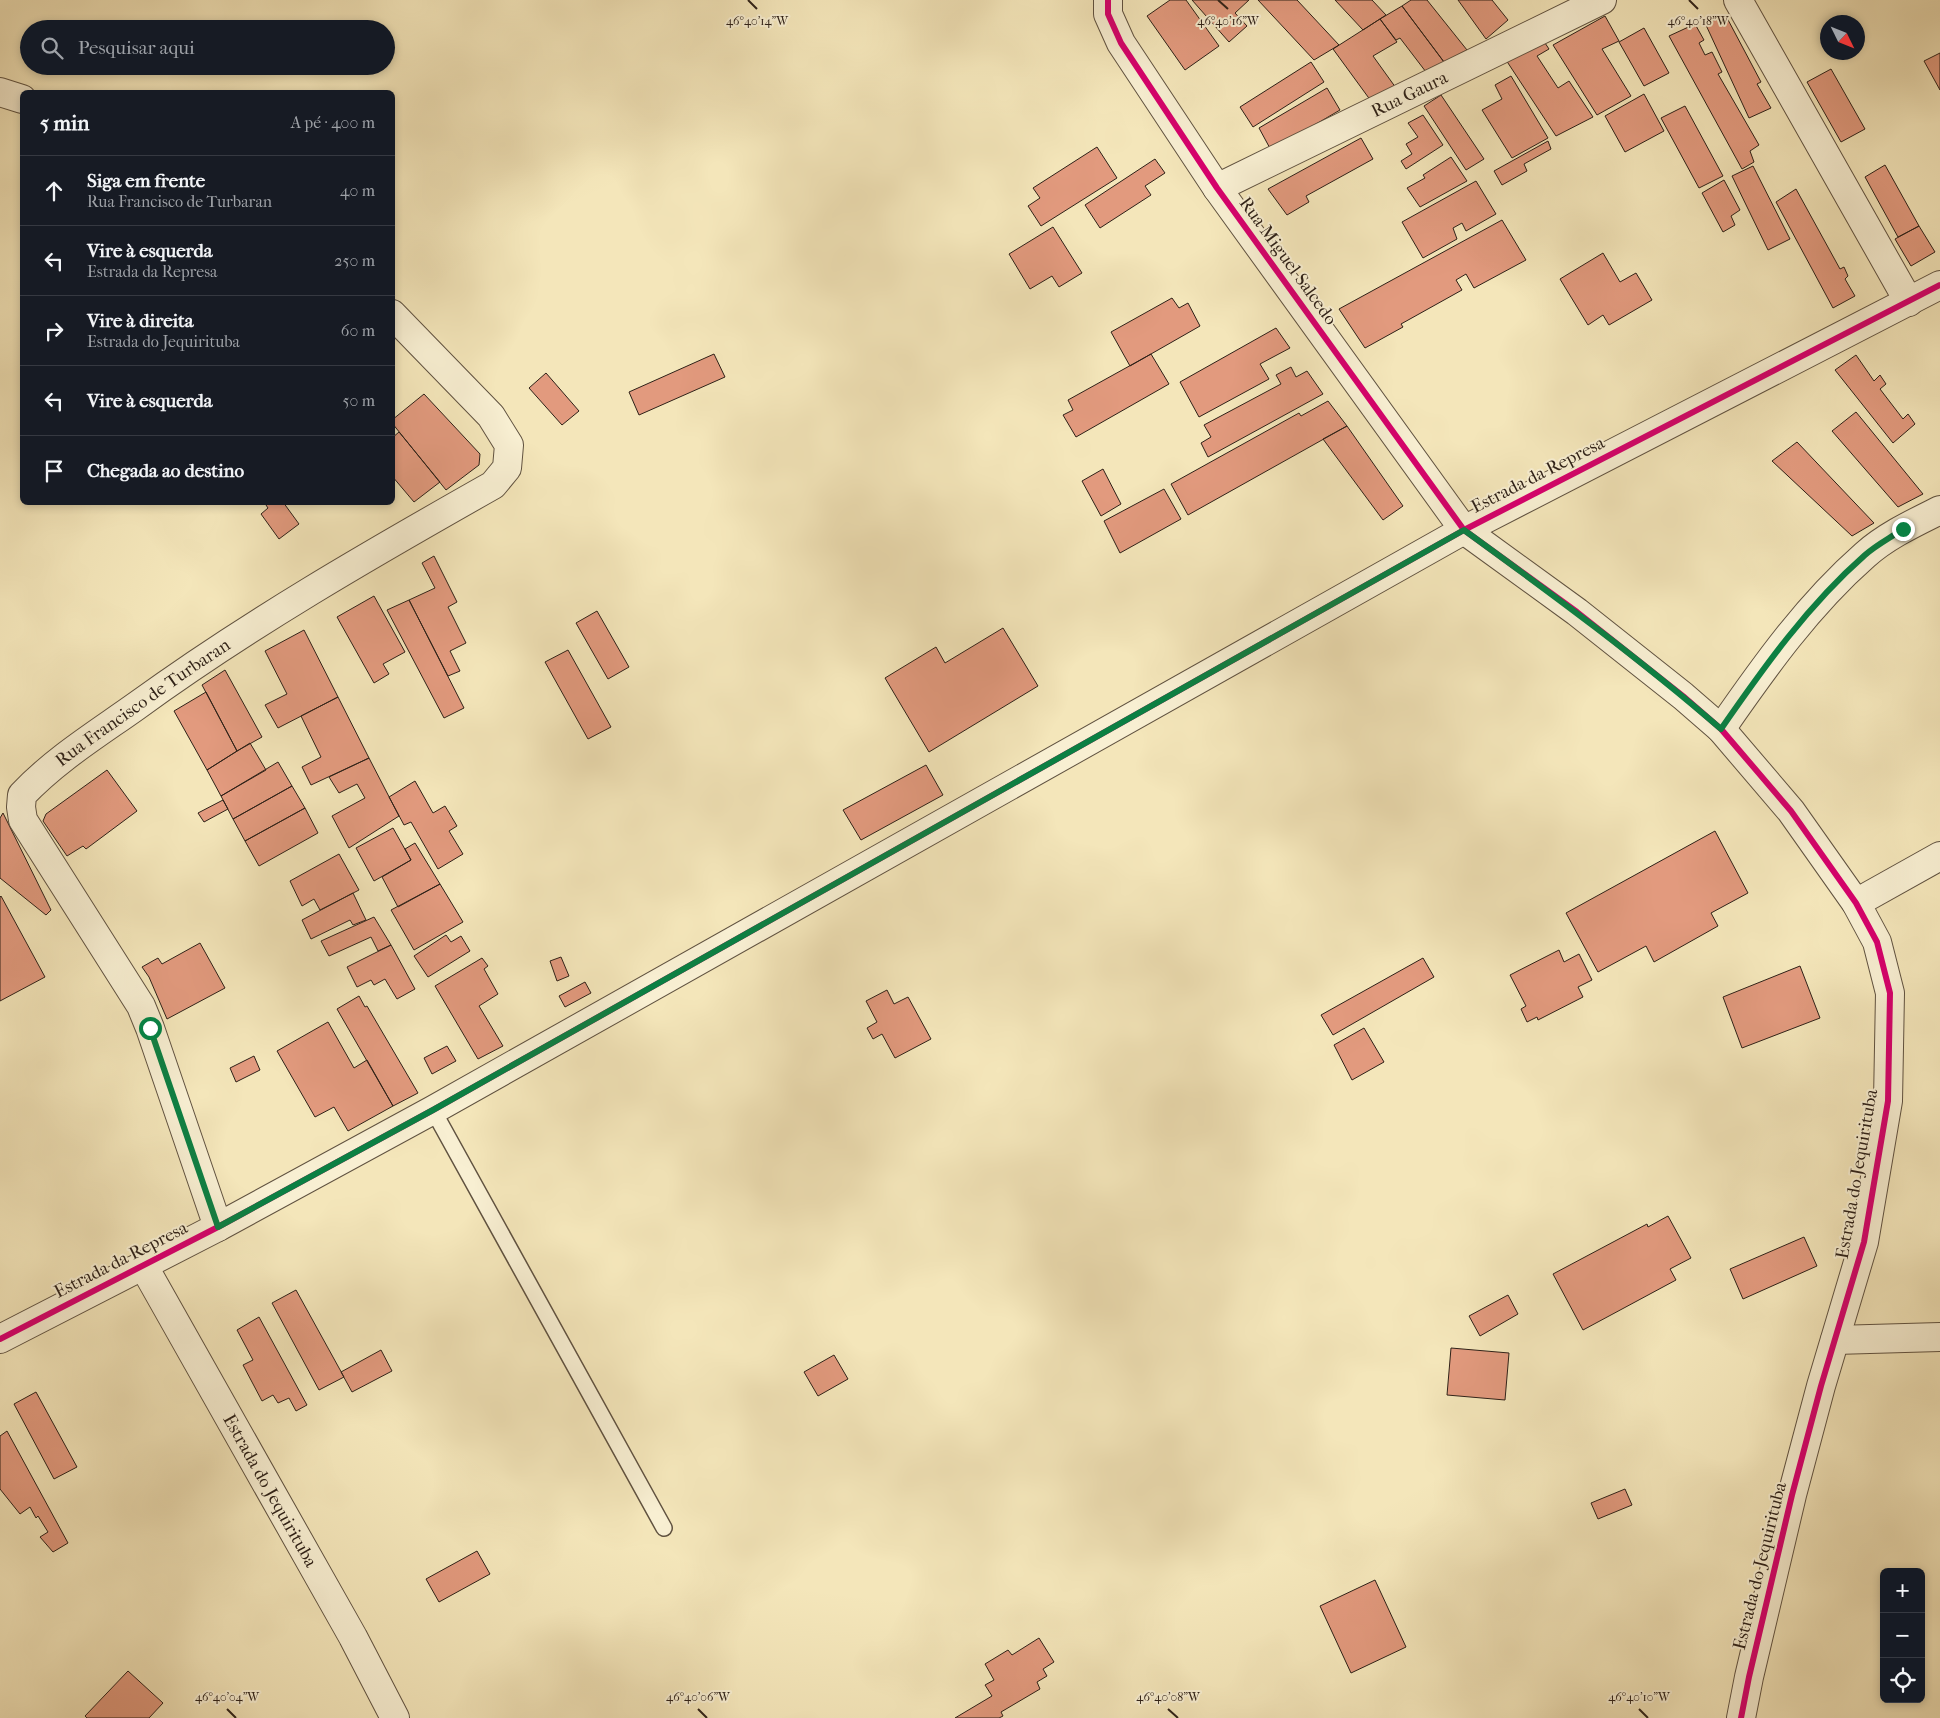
<!DOCTYPE html>
<html lang="pt">
<meta charset="utf-8">
<style>
:root{--surface:#171b24;--page:#20242c;--text:#f1f3f6;--muted:#9ea1a6;--line:#363941}
body{margin:0;font-family:"IM FELL French Canon",serif;background:var(--page);color:var(--text)}
.controls{position:absolute;right:15px;bottom:15px;display:grid;overflow:hidden;border-radius:8px;box-shadow:0 2px 8px #0003}
.controls button{width:45px;height:45px;display:grid;place-items:center;padding:0;border:0;border-bottom:1px solid var(--line);background:var(--surface);color:var(--text);font:25px sans-serif}
.compass{position:absolute;left:1820px;top:15px;width:45px;height:45px;border-radius:50%;background:var(--surface);box-shadow:0 2px 8px #0003;rotate:133deg}
.stop{position:absolute;width:15px;height:15px;margin:-11px;border:4px solid #0b8043;border-radius:50%;background:#fff}
.stop.end{background:#0b8043;border-color:#fff;box-shadow:0 1px 5px #0008}
.list{margin:0;padding:0;list-style:none}
h2{display:flex;justify-content:space-between;align-items:center;height:65px;margin:0;padding:0 20px;font-size:21px}
h2 small{font-size:16px;font-weight:400;color:var(--muted)}
.list li{display:grid;grid-template-columns:32px 1fr auto;gap:15px;align-items:center;box-sizing:border-box;height:70px;padding:0 20px;border-top:1px solid var(--line)}
.list b{display:block;font-size:19px;white-space:nowrap}
.list p{margin:0;font-size:16px;white-space:nowrap;color:var(--muted)}
.list em{font-size:16px;font-style:normal;color:var(--muted)}
.icon{flex:none;width:28px;height:28px;fill:none;stroke:currentColor;stroke-width:2;stroke-linecap:round;stroke-linejoin:round}
.map{position:relative;flex:none;width:1940px;height:1718px;overflow:hidden}
.search{position:absolute;background:var(--surface);box-shadow:0 2px 8px #0003;left:20px;top:20px;width:375px;height:55px;display:flex;align-items:center;gap:12px;box-sizing:border-box;padding:0 18px;border-radius:28px;color:var(--muted);font-size:19px}
.panel{position:absolute;background:var(--surface);box-shadow:0 2px 8px #0003;left:20px;top:90px;width:375px;height:415px;border-radius:8px}
.map>svg:first-child{display:block}
.building{fill:#e29a7e;stroke:#2e2118}
.lines{fill:none;stroke-linecap:round;stroke-linejoin:round}
.service-casing{stroke:#605240;stroke-width:18}
.minor-casing{stroke:#605240;stroke-width:30}
.tertiary-casing{stroke:#605240;stroke-width:30}
.service{stroke:#f8efd2;stroke-width:15}
.minor{stroke:#f8efd2;stroke-width:28}
.tertiary{stroke:#f8efd2;stroke-width:28}
.cycleway-casing{stroke:#f8efd2;stroke-width:9}
.cycleway{stroke:#d6006c;stroke-width:6}
.route{stroke:#0b8043;stroke-width:6}
.ticks{fill:none;stroke:#2e2118;stroke-width:2}
.labels{text-anchor:middle;dominant-baseline:central;stroke-width:4;stroke-linejoin:round;paint-order:stroke}
.street-label{font-size:18px;fill:#2e2118;stroke:#f8efd2}
.ticks-label{font-size:12px;text-anchor:middle;fill:#2e2118;stroke:#f8efd2;stroke-width:4;stroke-linejoin:round;paint-order:stroke}
</style>
<div class="map">
<svg width="1940" height="1718" viewBox="0 0 1940 1718">
<rect width="100%" height="100%" fill="#f4e6ba"/>
<filter id="stains"><feTurbulence type="fractalNoise" baseFrequency=".004" numOctaves="4"/><feColorMatrix values="0 0 0 0 .2 0 0 0 0 .09 0 0 0 0 .02 0 0 0 .5 -.17"/></filter>
<radialGradient id="worn" r=".72"><stop offset=".6" stop-color="#630" stop-opacity="0"/><stop offset="1" stop-color="#630" stop-opacity=".3"/></radialGradient>
<path class="building" d="M1170,0H1186L1219,46L1185,70L1147,16Z
M1192,0H1249L1235,13L1247,26L1229,42Z
M1258,0H1297L1339,45L1314,60Z
M1335,0H1372L1386,15L1363,30Z
M1411,0H1427L1467,50L1444,62L1402,6Z
M1458,0H1492L1508,20L1486,39Z
M1402,6L1444,62L1426,72L1400,38L1396,40L1380,19Z
M1605,16L1619,41L1602,49L1631,96L1597,115L1553,45Z
M1726,16L1761,82L1757,84L1771,108L1749,118L1705,23Z
M1380,19L1397,42L1373,56L1396,88L1371,101L1333,49Z
M1695,24L1704,40L1699,43L1705,55L1712,52L1722,72L1718,74L1759,145L1750,151L1754,162L1742,169L1669,36Z
M1644,28L1669,73L1644,86L1619,42Z
M1543,40L1549,49L1537,56L1558,88L1569,81L1593,117L1556,136L1506,60Z
M1940,53V90L1924,61Z
M1311,62L1324,82L1253,127L1240,107Z
M279,66H299L295,74Z
M1831,69L1865,129L1841,142L1807,82Z
M1511,76L1548,138L1512,158L1482,110L1502,99L1495,85Z
M1327,88L1340,110L1311,127L1312,130L1272,152L1259,128Z
M1644,94L1664,131L1625,152L1605,116Z
M1441,95L1484,159L1466,170L1424,106Z
M1685,106L1723,176L1699,188L1661,118Z
M1423,115L1443,145L1406,169L1401,161L1412,154L1406,144L1418,137L1408,123Z
M1361,138L1373,159L1306,196L1309,202L1287,215L1268,189Z
M1548,141L1551,149L1524,164L1527,171L1502,185L1494,171Z
M1097,147L1117,178L1041,226L1028,206L1040,198L1033,188Z
M1451,157L1467,181L1420,207L1407,188L1425,178L1423,175Z
M1155,159L1165,173L1145,186L1151,195L1100,228L1085,205Z
M1885,165L1919,226L1898,237L1865,177Z
M1753,166L1790,239L1768,250L1732,176Z
M1724,180L1740,210L1731,216L1735,225L1723,232L1702,193Z
M1476,181L1496,214L1466,231L1462,223L1453,228L1457,239L1423,258L1402,222Z
M1796,189L1840,269L1844,267L1848,276L1845,279L1855,296L1833,308L1776,202Z
M1502,220L1526,260L1474,288L1466,274L1456,280L1462,290L1401,324L1403,327L1365,348L1339,309Z
M1919,226L1935,252L1911,266L1895,239Z
M1053,227L1082,273L1059,287L1052,276L1030,289L1009,254Z
M1603,253L1620,282L1636,273L1652,300L1609,325L1603,315L1588,325L1560,279Z
M1172,298L1179,308L1188,303L1200,326L1130,366L1111,332Z
M1276,328L1290,348L1260,364L1269,379L1199,417L1180,382Z
M714,354L725,377L639,415L629,392Z
M1151,354L1169,384L1076,437L1063,415L1073,410L1068,400Z
M1856,355L1874,381L1880,375L1886,384L1880,389L1903,419L1908,414L1915,424L1893,443L1835,370Z
M1291,367L1296,377L1307,371L1323,394L1208,457L1201,443L1211,437L1204,425L1281,384L1276,375Z
M546,373L579,411L562,425L529,388Z
M424,394L480,454L479,465L446,490L392,423V420Z
M1328,401L1347,426L1188,515L1171,484L1299,413L1301,416Z
M1856,412L1923,494L1898,507L1832,431Z
M1347,426L1403,506L1383,520L1323,439Z
M399,432L440,482L414,502L392,476V438Z
M1797,442L1874,523L1852,536L1772,461Z
M1103,469L1121,504L1101,516L1082,481Z
M1164,489L1181,519L1120,553L1104,521Z
M264,502H283L299,524L279,539L261,514L268,508Z
M434,556L457,602L448,607L466,643L450,651L460,671L448,676L409,600L435,588L422,563Z
M374,596L405,652L383,664L389,674L374,683L337,617Z
M409,600L464,708L444,718L387,610Z
M597,611L629,667L608,679L576,623Z
M1003,628L1038,686L929,752L885,678L936,647L945,663Z
M304,630L338,697L278,728L265,705L287,694L265,651Z
M568,650L611,727L588,739L545,662Z
M225,670L262,737L237,751L202,685Z
M206,692L237,751L207,770L174,711Z
M338,697L369,758L311,785L302,767L321,757L301,716Z
M250,743L266,770L221,796L207,770Z
M369,758L399,816L349,848L332,816L365,798L357,784L339,793L329,777Z
M278,762L292,786L233,819L221,796Z
M926,765L943,795L861,840L843,810Z
M107,770L137,811L86,849L83,846L67,856L43,821L46,814Z
M415,781L433,813L445,806L457,826L449,831L463,854L438,869L411,822L404,825L389,797Z
M292,786L305,808L245,841L233,819Z
M223,800L228,809L204,822L198,813Z
M305,808L318,833L259,866L245,841Z
M3,813L51,910L46,915L0,878V818Z
M393,828L411,860L374,881L356,848Z
M1715,831L1748,893L1711,913L1718,926L1654,962L1646,946L1598,972L1566,913Z
M415,843L440,884L398,907L382,877L411,860L405,849Z
M339,854L359,890L320,910L314,899L302,906L290,881Z
M440,884L463,922L414,950L391,910Z
M353,893L366,920L353,925L350,920L311,939L302,920Z
M1,896L45,977L0,1001V897Z
M374,917L391,945L378,951L371,937L329,956L321,941Z
M446,935L451,942L461,936L470,951L428,977L414,956Z
M200,943L225,988L167,1019L149,977L142,967L158,958L162,964Z
M391,945L415,989L397,999L385,979L374,985L371,980L357,987L347,967Z
M1559,950L1564,962L1579,954L1592,980L1578,987L1583,997L1538,1020L1537,1017L1527,1022L1521,1009L1526,1006L1510,975Z
M561,957L569,976L557,981L550,961Z
M482,958L488,966L484,969L498,994L479,1006L503,1046L478,1059L435,986Z
M1423,958L1434,977L1333,1035L1321,1015Z
M1800,966L1820,1018L1742,1048L1723,997Z
M585,982L591,993L565,1007L559,996Z
M887,990L894,1004L908,997L931,1039L895,1058L882,1034L873,1039L867,1028L877,1022L866,1001Z
M359,996L365,1007L367,1006L418,1093L393,1106L337,1009Z
M328,1022L354,1068L367,1060L393,1106L348,1131L334,1107L315,1117L277,1051Z
M1364,1028L1384,1062L1352,1080L1334,1045Z
M447,1046L456,1061L432,1074L424,1058Z
M254,1056L260,1070L236,1082L230,1068Z
M1668,1216L1691,1258L1670,1269L1676,1280L1583,1330L1553,1274L1647,1224L1648,1227Z
M1804,1237L1817,1266L1743,1299L1730,1269Z
M296,1290L344,1377L319,1390L272,1303Z
M1508,1295L1518,1314L1480,1336L1469,1316Z
M259,1317L307,1405L296,1411L289,1398L278,1403L273,1395L262,1401L243,1365L253,1360L237,1330Z
M1451,1348L1509,1353L1505,1400L1447,1395Z
M381,1350L392,1371L352,1392L341,1372Z
M834,1355L848,1379L818,1396L804,1372Z
M36,1392L77,1467L54,1479L14,1404Z
M7,1431L68,1543L53,1552L40,1537L48,1532L38,1516L36,1518L30,1507L20,1514L0,1489V1436Z
M1625,1489L1632,1505L1598,1519L1591,1503Z
M477,1551L490,1574L439,1602L426,1579Z
M1375,1580L1406,1647L1351,1673L1320,1606Z
M1039,1638L1054,1662L1043,1669L1047,1676L1037,1682L1040,1689L1001,1712L1003,1716L999,1718H955L992,1696L985,1685L994,1680L985,1664L1008,1650L1012,1655Z
M128,1671L163,1703L149,1718H87L85,1716Z"/>
<g class="lines">
<g class="service-casing">
<path id="service" d="M433,1110L664,1528"/>
</g>
<g class="minor-casing">
<g id="minor">
<path d="M1108,0V14L1121,43L1217,188L1464,530L1577,612L1683,696L1721,729L1791,811L1856,903L1877,942L1890,993L1888,1101L1864,1242L1821,1386L1792,1495L1749,1677L1741,1718"/>
<path d="M1738,0L1909,302"/>
<path d="M0,92L22,99"/>
<path id="s1" d="M1217,188L1602,0"/>
<path d="M1721,729C1764,667 1808,605 1865,555C1886,536 1914,523 1940,510"/>
<path d="M1856,903L1940,856"/>
<path id="s2" d="M218,1227L150,1028L141,1006L23,820L21,807L22,795C55,760 97,734 135,707C249,624 371,554 493,485L507,468L509,445L491,416L392,314"/>
<path d="M0,1339L218,1227L433,1110L1464,530L1940,285"/>
<path d="M1835,1340L1940,1337"/>
</g>
</g>
<g class="tertiary-casing">
<g id="tertiary">
<path id="s3" d="M143,1265L353,1637L395,1718"/>
</g>
</g>
<use href="#service" class="service"/>
<use href="#minor" class="minor"/>
<use href="#tertiary" class="tertiary"/>
<g class="cycleway-casing">
<path id="cycleway" d="M1108,0V14L1121,43L1217,188L1464,530L1577,612L1683,696L1721,729L1791,811L1856,903L1877,942L1890,993L1888,1101L1864,1242L1821,1386L1792,1495L1749,1677L1741,1718
M0,1339L218,1227L433,1110L1464,530L1940,285"/>
</g>
<use href="#cycleway" class="cycleway"/>
</g>
<g class="lines">
<path class="route" d="M150,1028L218,1227L433,1110L1464,530C1552,594 1639,658 1721,729C1764,667 1808,605 1865,555C1876,545 1890,538 1903,529"/>
</g>
<path class="ticks" d="M748,0L757,9M1218,0L1228,9M1689,0L1698,9M227,1709L236,1718M698,1709L707,1718M1168,1709L1178,1718M1639,1709L1648,1718"/>
<g class="labels">
<g class="street-label">
<text stroke="none"><textPath href="#s1" startOffset="214">Rua Gaura</textPath></text>
<text transform="translate(1288 261) rotate(54)">Rua Miguel Salcedo</text>
<text transform="translate(1538 475) rotate(-27)">Estrada da Represa</text>
<text stroke="none"><textPath href="#s2" startOffset="632">Rua Francisco de Turbaran</textPath></text>
<text transform="translate(1857 1174) rotate(-80)">Estrada do Jequirituba</text>
<text transform="translate(121 1260) rotate(-27)">Estrada da Represa</text>
<text stroke="none"><textPath href="#s3" startOffset="259">Estrada do Jequirituba</textPath></text>
<text transform="translate(1760 1566) rotate(-76)">Estrada do Jequirituba</text>
</g>
</g>
<g class="ticks-label">
<text x="757" y="25">46°40'14"W</text>
<text x="1228" y="25">46°40'16"W</text>
<text x="1698" y="25">46°40'18"W</text>
<text x="227" y="1701">46°40'04"W</text>
<text x="698" y="1701">46°40'06"W</text>
<text x="1168" y="1701">46°40'08"W</text>
<text x="1639" y="1701">46°40'10"W</text>
</g>
<rect width="100%" height="100%" filter="url(#stains)"/>
<rect width="100%" height="100%" fill="url(#worn)"/>
</svg>
<div class="controls">
<button>+</button>
<button>−</button>
<button><svg class="icon" aria-label="locate" viewBox="0 0 24 24"><circle cx="12" cy="12" r="6"/><path d="M12 2v4M12 18v4M2 12h4M18 12h4"/></svg></button>
</div>
<svg class="compass" viewBox="-18 -18 36 36"><path d="M0-13l5 13h-10z" fill="#e53935"/><path d="M0 13l5-13h-10z" fill="#9ea1a6"/></svg>
<div class="stop" style="left:150px;top:1028px"></div>
<div class="stop end" style="left:1903px;top:529px"></div>
<div class="search"><svg class="icon" aria-label="search" viewBox="0 0 24 24"><circle cx="10" cy="10" r="6"/><path d="M15 15l6 6"/></svg>Pesquisar aqui</div>
<section class="panel">
<h2>5 min<small>A pé · 400 m</small></h2>
<ul class="list">
<li><svg class="icon" aria-label="ahead" viewBox="0 0 24 24"><path d="M12 20V5M6 11l6-6 6 6"/></svg><div><b>Siga em frente</b><p>Rua Francisco de Turbaran</p></div><em>40 m</em></li>
<li><svg class="icon" aria-label="left" viewBox="0 0 24 24"><path d="M17 20v-9H6M10 6l-5 5 5 5"/></svg><div><b>Vire à esquerda</b><p>Estrada da Represa</p></div><em>250 m</em></li>
<li><svg class="icon" aria-label="right" viewBox="0 0 24 24"><path d="M7 20v-9h11M14 6l5 5-5 5"/></svg><div><b>Vire à direita</b><p>Estrada do Jequirituba</p></div><em>60 m</em></li>
<li><svg class="icon" aria-label="left" viewBox="0 0 24 24"><path d="M17 20v-9H6M10 6l-5 5 5 5"/></svg><div><b>Vire à esquerda</b></div><em>50 m</em></li>
<li><svg class="icon" aria-label="arrive" viewBox="0 0 24 24"><path d="M6 21V4h12l-3 4 3 4H6"/></svg><div><b>Chegada ao destino</b></div></li>
</ul>
</section>
</div>
